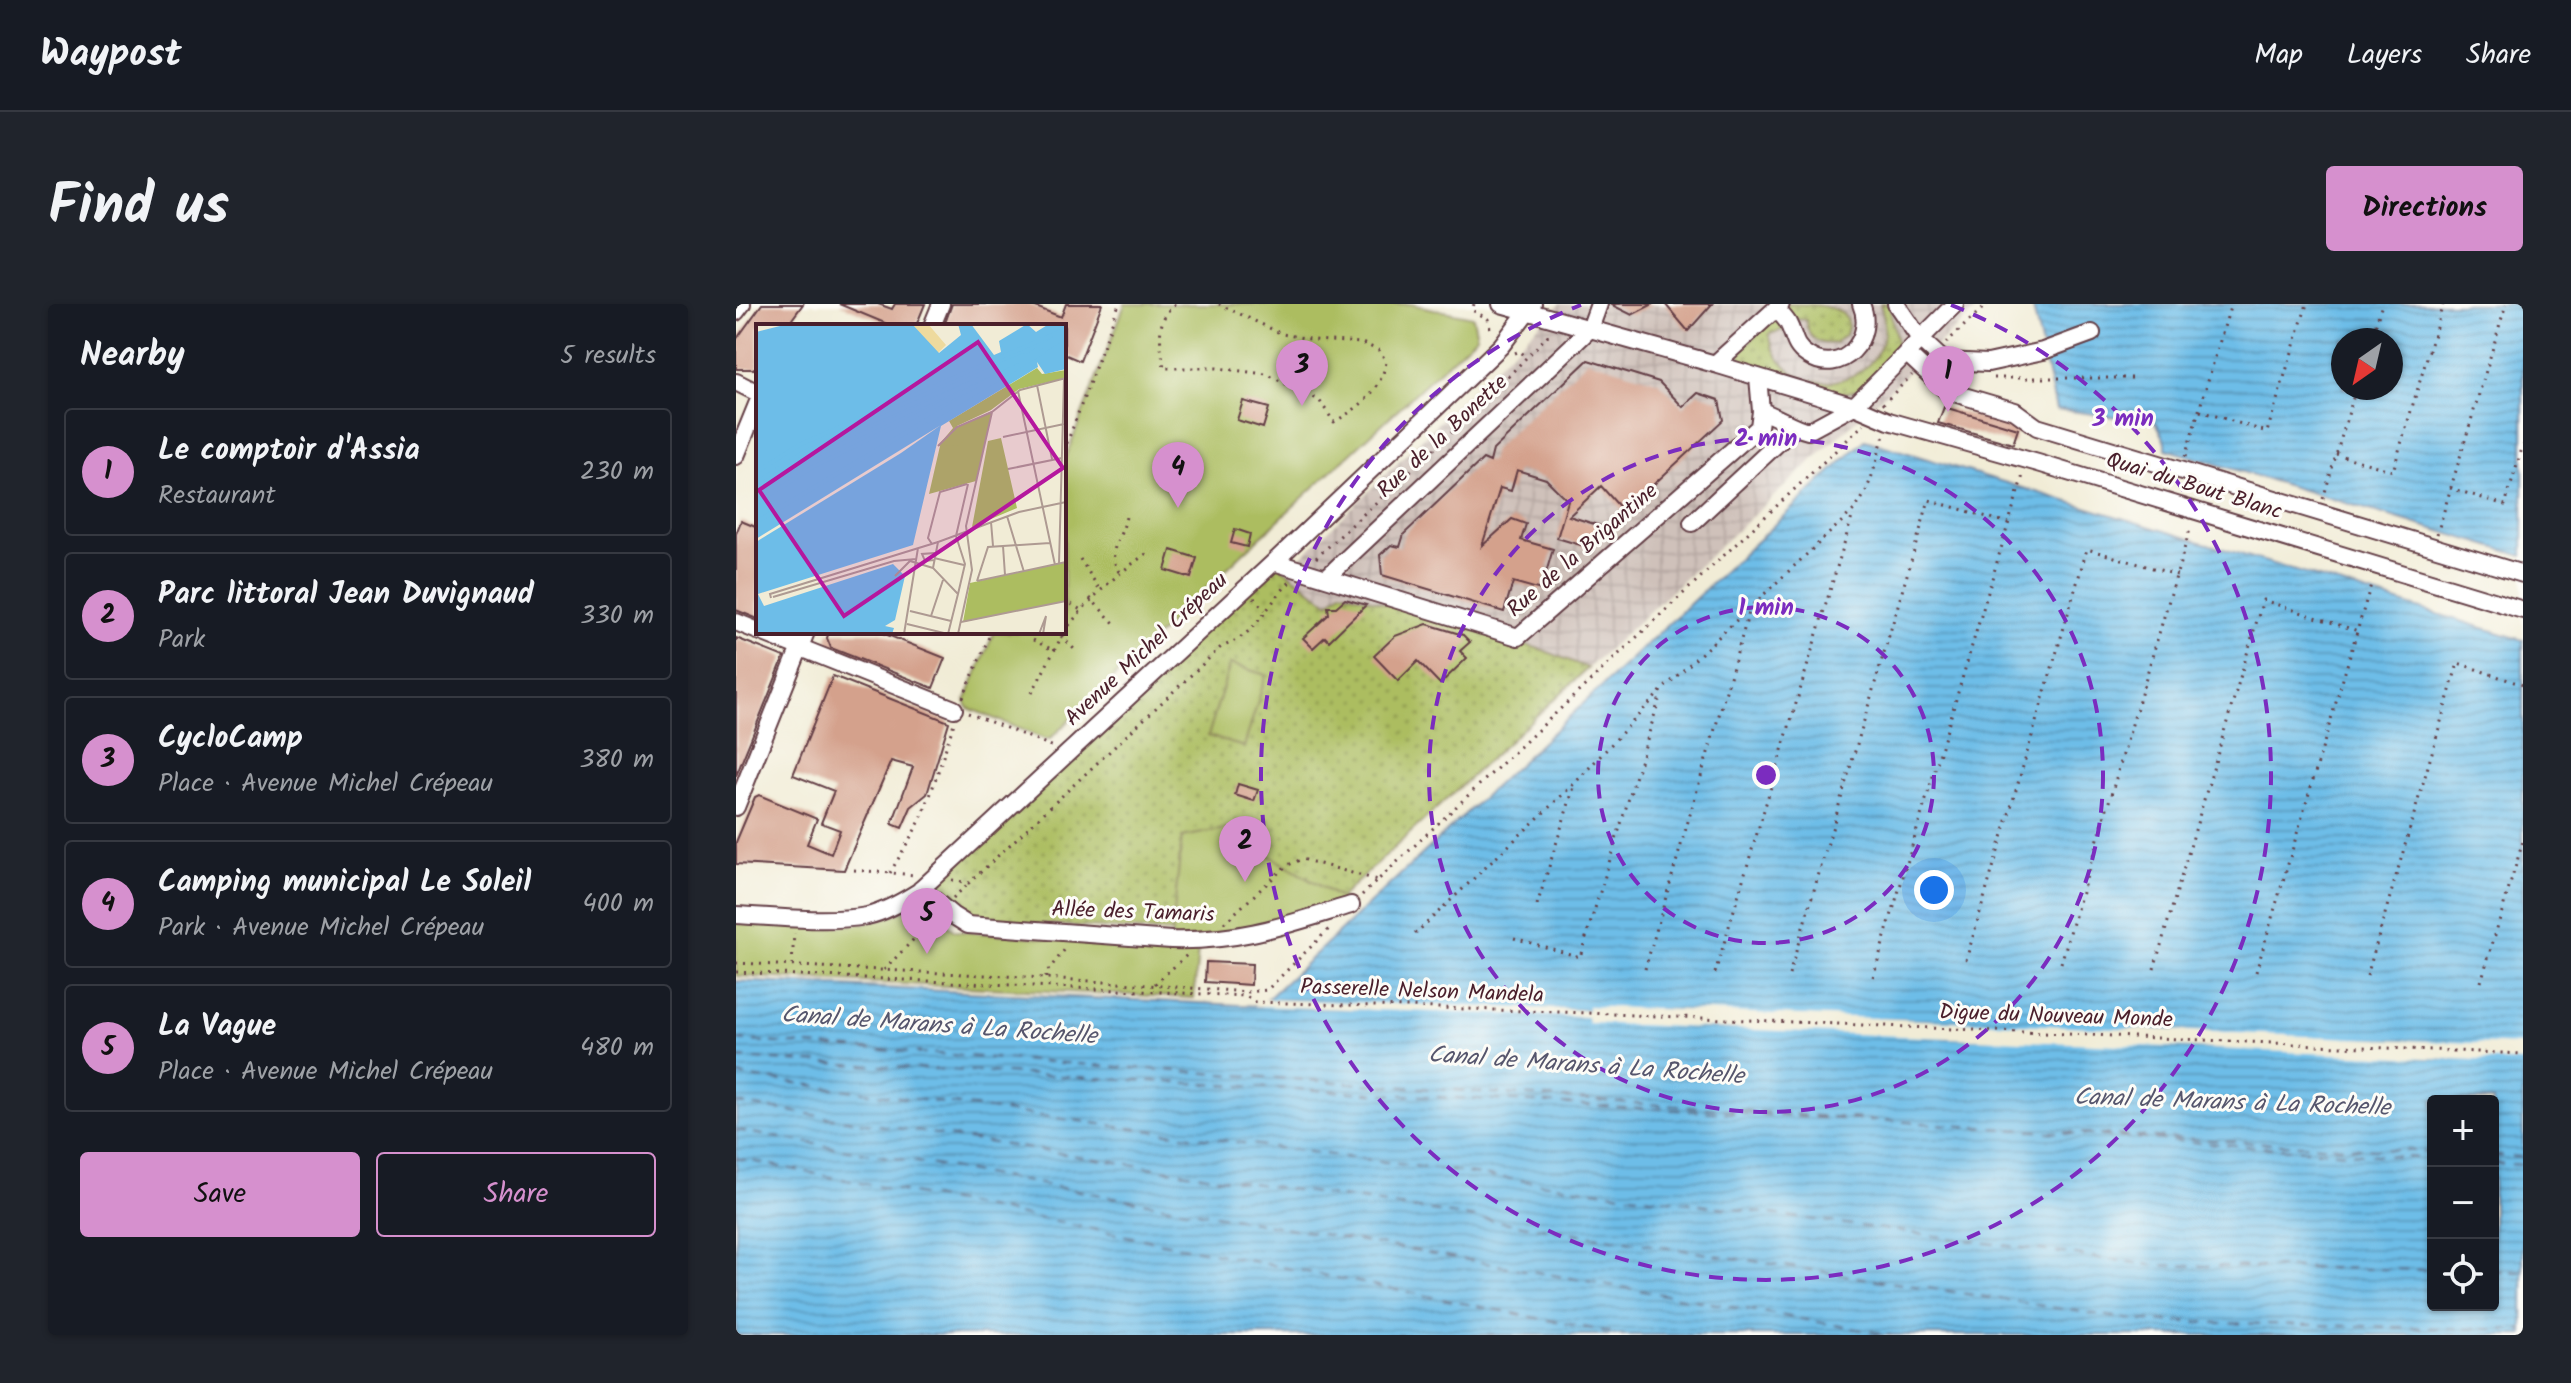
<!DOCTYPE html>
<meta charset="utf-8">
<style>
:root{--surface:#171b24;--page:#20242c;--text:#f1f3f6;--muted:#9ea1a6;--line:#363941;--accent:#d690ce}
body{margin:0;font-family:Kalam,sans-serif;background:var(--page);color:var(--text)}
.controls{position:absolute;right:24px;bottom:24px;display:grid;overflow:hidden;border-radius:8px;box-shadow:0 2px 6px #0004}
.controls button{width:72px;height:72px;display:grid;place-items:center;padding:0;border:0;border-bottom:2px solid var(--line);background:var(--surface);color:var(--text);font:40px sans-serif}
.compass{position:absolute;left:1595px;top:24px;width:72px;height:72px;border-radius:50%;background:var(--surface);box-shadow:0 2px 6px #0004;rotate:214deg}
.you{position:absolute;left:1198px;top:586px;width:28px;height:28px;margin:-20px;border:6px solid #fff;border-radius:50%;background:#1a73e8;box-shadow:0 0 0 12px #1a73e833}
.badge{display:grid;place-items:center;width:52px;height:52px;border-radius:50%;background:var(--accent);color:#111;font-size:26px;font-weight:700}
.pin{position:absolute;translate:-50% -66px;filter:drop-shadow(0 2px 4px #0008)}
.pin::after{content:'';position:absolute;top:42px;width:28px;height:24px;background:inherit;clip-path:polygon(0 0,100% 0,50% 100%)}
.list{margin:0;padding:0;list-style:none}
h2{display:flex;justify-content:space-between;align-items:center;height:104px;margin:0;padding:0 32px;font-size:34px}
h2 small{font-size:26px;font-weight:400;color:var(--muted)}
.list li{display:grid;grid-template-columns:52px 1fr auto;gap:24px;align-items:center;box-sizing:border-box;height:128px;margin:0 16px 16px;padding:0 16px;border:2px solid var(--line);border-radius:8px}
.list b{display:block;font-size:30px;white-space:nowrap}
.list p{margin:0;font-size:26px;white-space:nowrap;color:var(--muted)}
.list em{font-size:26px;font-style:normal;color:var(--muted)}
.actions{display:flex;gap:16px;padding:24px 32px}
.actions a{flex:1;padding:18px 0;border:2px solid var(--accent);border-radius:8px;text-align:center;font-size:28px;color:var(--accent)}
.actions .main{background:var(--accent);color:#111}
.icon{flex:none;width:44px;height:44px;fill:none;stroke:currentColor;stroke-width:2;stroke-linecap:round;stroke-linejoin:round}
.map{position:relative;flex:none;width:1787px;height:1031px;overflow:hidden;border-radius:8px}
header{display:flex;align-items:center;gap:48px;box-sizing:border-box;height:112px;padding:0 40px;background:var(--surface);border-bottom:2px solid var(--line)}
header strong{font-size:38px}
nav{display:flex;gap:44px;margin-inline-start:auto;font-size:28px}
.intro{display:flex;align-items:center;justify-content:space-between;box-sizing:border-box;height:192px;padding:0 48px}
h1{margin:0;font-size:56px}
.button{padding:20px 36px;border-radius:8px;background:var(--accent);color:#111;font-size:28px;font-weight:700}
main{display:flex;gap:48px;padding:0 48px}
aside{flex:1;background:var(--surface);border-radius:8px;box-shadow:0 2px 6px #0004}
.map>svg:first-child{display:block}
.industrial{fill:url(#industrial-grid)}
.grass{fill:url(#grass-dots);stroke:#7b6e46;stroke-width:2}
.park{fill:#acbd60;stroke:#7b6e46;stroke-width:2}
.water{fill:url(#water-rules);stroke:#5c6e8a;stroke-width:2;fill-rule:evenodd}
.pier{fill:#f1ecd6}
.lines{fill:none;stroke-linecap:round;stroke-linejoin:round}
.ferry{stroke:#56566d;stroke-width:2;stroke-dasharray:10 8;stroke-linecap:butt}
.building{fill:#d4a18c}
.minor-casing{stroke:#633e45;stroke-width:20}
.path{stroke:#633e45;stroke-width:3;stroke-dasharray:2 6;stroke-linecap:butt}
.minor{stroke:#fff;stroke-width:16}
.ring{fill:none;stroke:#7b2cbf;stroke-width:4;stroke-dasharray:14 10}
.labels{text-anchor:middle;dominant-baseline:central;stroke-width:6;stroke-linejoin:round;paint-order:stroke}
.street-label{font-size:22px;fill:#4a1f2b;stroke:#fdfcf7}
.water-label{font-size:24px;font-style:italic;fill:#56566d;stroke:#fdfcf7}
.inset-river{fill:none;stroke:#6dbde8;stroke-width:4}
.inset-road{fill:none;stroke:#ae9a92;stroke-width:2}
.view{fill:#b5179e;fill-opacity:0.15;stroke:#b5179e;stroke-width:4}
.inset-edge{fill:none;stroke:#4a1f2b;stroke-width:4}
.centre{fill:#7b2cbf;stroke:#fdfcf7;stroke-width:4}
.ring-label{font-size:24px;text-anchor:middle;font-weight:bold;fill:#7b2cbf;stroke:#fdfcf7;stroke-width:6;stroke-linejoin:round;paint-order:stroke}
</style>
<header>
<strong>Waypost</strong>
<nav><a>Map</a><a>Layers</a><a>Share</a></nav>
</header>
<div class="intro"><h1>Find us</h1><a class="button">Directions</a></div>
<main>
<aside>
<h2>Nearby<small>5 results</small></h2>
<ul class="list">
<li><span class="badge">1</span><div><b>Le comptoir d'Assia</b><p>Restaurant</p></div><em>230 m</em></li>
<li><span class="badge">2</span><div><b>Parc littoral Jean Duvignaud</b><p>Park</p></div><em>330 m</em></li>
<li><span class="badge">3</span><div><b>CycloCamp</b><p>Place · Avenue Michel Crépeau</p></div><em>380 m</em></li>
<li><span class="badge">4</span><div><b>Camping municipal Le Soleil</b><p>Park · Avenue Michel Crépeau</p></div><em>400 m</em></li>
<li><span class="badge">5</span><div><b>La Vague</b><p>Place · Avenue Michel Crépeau</p></div><em>480 m</em></li>
</ul>
<div class="actions"><a class="main">Save</a><a>Share</a></div>
</aside>
<div class="map">
<svg width="1787" height="1031" viewBox="0 0 1787 1031">
<defs>
<pattern id="industrial-grid" width="8" height="8" patternUnits="userSpaceOnUse" patternTransform="scale(2)"><rect width="8" height="8" fill="#cfc1ba"/><path d="M0 4h8M4 0v8" fill="none" stroke="#b3a5a0"/></pattern>
<pattern id="grass-dots" width="8" height="8" patternUnits="userSpaceOnUse" patternTransform="scale(2)"><rect width="8" height="8" fill="#acbd60"/><path d="M2 2h.1M6 6h.1" fill="none" stroke="#8e994f" stroke-width="1.8" stroke-linecap="round"/></pattern>
<pattern id="water-rules" width="6" height="5" patternUnits="userSpaceOnUse" patternTransform="scale(2)"><rect width="6" height="5" fill="#6dbde8"/><path d="M0 2.5h6" fill="none" stroke="#5c99bc"/></pattern>
</defs>
<rect width="100%" height="100%" fill="#fdfcf7"/>
<filter id="ink" filterUnits="userSpaceOnUse"><feTurbulence type="fractalNoise" baseFrequency=".0125" numOctaves="2"/><feDisplacementMap in="SourceGraphic" scale="16" xChannelSelector="R" yChannelSelector="G"/><feConvolveMatrix kernelMatrix="1 2 1 2 8 2 1 2 1" color-interpolation-filters="sRGB"/></filter>
<filter id="wash" filterUnits="userSpaceOnUse"><feTurbulence type="fractalNoise" baseFrequency=".006" numOctaves="4" result="noise"/><feDisplacementMap in="SourceGraphic" scale="32" xChannelSelector="R" yChannelSelector="G"/><feGaussianBlur stdDeviation="1.8" result="paint"/><feColorMatrix in="noise" values="0 0 0 0 0 0 0 0 0 0 0 0 0 0 0 0 0 1.4 0 .05"/><feComposite in="paint" operator="in"/></filter>
<g filter="url(#wash)">
<rect width="100%" height="100%" fill="#f1ecd6"/>
<path class="industrial" d="M824,0H1246L852,364L807,346L606,287L593,299L552,269L555,263Z"/>
<path class="grass" d="M1052,0C1075,0 1122,0 1110,30L1099,39C1082,42 1071,33 1070,16L1060,15L1047,26L1033,30C1051,113 1172,78 1144,0H1153L1163,48C1143,67 1129,91 1100,89L1010,60L1004,53L1005,46Z
M538,258L593,299L606,287L807,346L852,364L604,594L489,525L446,533L436,629L232,615L182,589Z"/>
<path class="park" d="M389,0H674L737,13L741,32L506,250L314,435H308L232,404L229,397L258,328H328V157Z
M494,360L530,371L508,443L472,432Z
M489,525L615,601L517,631L435,636L446,533Z
M181,600L219,627L462,645L458,694L0,672V617C63,621 124,633 181,600Z"/>
<path class="water" d="M1296,0H1787V252L1430,145V138L1420,118L1320,105ZM1607,36H1655V84H1607Z
M1129,136L1787,336V1031H0V677L524,702ZM1697,797H1757V1001H1697Z"/>
<path class="pier" d="M526,695L852,706V702L1787,741V758L852,719L851,713L519,702V698Z"/>
<g class="lines">
<path class="ferry" d="M0,736L1697,855
M0,754L1137,817
M0,771L1415,961L1697,966
M0,799L1404,1017L1787,1026
M0,826L1155,1031
M1327,828L1697,848
M1757,852L1787,853
M0,854L887,1031
M1757,859L1787,861
M1757,967L1787,968"/>
</g>
<g id="blocks">
<path class="building" d="M26,0H67L51,22H22V65H0V36Z
M103,0H142L156,5L159,0H189L180,22H148L149,19Z
M216,0H292L325,13L330,0H366L344,57L328,50V22H208Z
M874,0H917L896,11Z
M929,0H976L952,27Z
M852,56L923,78L947,103L962,89L983,96L987,116L888,208L865,182L833,212L871,224L851,243L821,234L832,197L810,175L781,166L775,187L764,184L746,242L776,215L790,220L785,236L817,245L805,286L777,278L768,308L646,271L644,251L655,241L664,243L668,230L747,155L754,158L757,146Z
M507,97L533,104L527,124L501,116Z
M1208,103L1282,125L1277,140L1202,119Z
M5,217L22,224V315L0,306V230Z
M499,225L514,230L511,243L495,239Z
M435,246L461,254L455,274L429,266Z
M609,295L630,301L593,337L589,333L577,344L567,334L593,310L592,303H600Z
M691,320L727,331L734,338L724,347L731,354L704,380L682,357L662,377L638,352L659,332Z
M93,328H144L209,354L197,384L95,344L91,334Z
M0,334L48,353L0,472Z
M97,372L213,418L191,490L175,503L166,524L156,520L177,463L155,457L108,566L0,560V538L19,493L23,491L81,515L71,540L95,550L104,526L85,519L98,487L57,471Z
M502,480L522,486L518,497L499,491Z
M470,658L516,660L515,681L469,678Z"/>
</g>
</g>
<g filter="url(#ink)">
<use href="#blocks" fill-opacity="0" stroke="#633e45" stroke-width="2"/>
<g class="lines">
<g class="minor-casing">
<path id="minor" d="M765,0L979,60L1045,0
M1160,0L1184,35L1208,57L1252,59L1307,47L1356,29
M1040,5C1044,9 1049,14 1052,19C1059,32 1057,42 1071,51C1106,74 1140,34 1125,0
M0,8L6,0
M196,22L205,0
M1170,49L1211,87L1279,107L1301,123L1787,270
M979,60L1118,102L1153,117L1302,159L1787,306
M0,78L22,89
M1025,107C1041,112 1055,123 1072,127L1118,102L1219,0
M0,152L22,98
M956,219L1058,124
M538,258L782,333L1023,123L1025,107L1022,73
M590,274L854,25L863,0
M0,318L22,327
M25,328L218,405
M0,503L70,328
M185,585L216,611L232,621L435,636C504,638 550,621 615,601
M0,611C42,613 89,619 131,612C149,608 166,598 182,588L538,258L765,42L797,0"/>
</g>
<path class="path" d="M439,0C418,17 425,40 428,64H481L530,70L583,96L598,118C623,104 645,87 650,58L644,47L626,39L579,36L546,30L483,0
M738,0L736,6L752,15L755,29
M1635,36L1646,0
M1210,39L1251,0
M779,49L784,47L791,54
M1258,74H1402
M1147,100L1176,71
M1464,107L1531,128L1571,0
M328,147L383,0
M1600,150L1657,167L1707,0
M1449,153L1495,0
M1714,184L1769,201L1787,141
M1587,195L1620,84
M1701,230L1770,0
M580,254L739,107L814,29
M344,255L364,286
M383,268C369,244 387,235 390,212
M354,294L379,320
M518,294L529,306
M328,296L345,306
M328,328C353,295 379,271 413,248
M325,332L339,346
M297,336L317,346
M296,389L328,328
M227,394L255,328
M232,409L318,443
M118,566L180,571
M154,569L184,517L194,492L218,419
M216,576L233,579L485,343C523,329 527,305 554,278
M626,591L1128,120
M217,594L232,580
M801,601L838,483
M488,619L550,562L566,555L641,576
M679,630L839,479L926,386L1118,206C1135,186 1140,156 1148,131
M778,634L844,653L925,390
M1230,656L1351,245L1441,271
M0,659L310,674L513,688L531,686L596,622
M1325,659L1455,222
M56,661L58,629
M909,665L1013,308
M1418,665L1527,296L1622,327
M148,666L198,614
M0,668L510,692L519,698L852,709L1787,750
M1520,668L1636,277
M979,669L1117,210
M1053,671L1193,196L1272,219
M1631,672L1722,359L1787,381
M1137,673L1287,171
M310,674V669L330,644
M1745,678L1787,537
M419,680L452,650"/>
<use href="#minor" class="minor"/>
</g>
</g>
<g class="ring">
<circle cx="1030" cy="471" r="168"/>
<circle cx="1030" cy="471" r="337"/>
<path d="M1215 1A505 505 0 1 1 845 1"/>
</g>
<g class="labels">
<g class="street-label">
<text transform="translate(707 133) rotate(-43)">Rue de la Bonette</text>
<text transform="translate(1458 183) rotate(17)">Quai du Bout Blanc</text>
<text transform="translate(847 247) rotate(-41)">Rue de la Brigantine</text>
<text transform="translate(411 346) rotate(-43)">Avenue Michel Crépeau</text>
<text transform="translate(397 609) rotate(2)">Allée des Tamaris</text>
<text transform="translate(686 688) rotate(2)">Passerelle Nelson Mandela</text>
<text transform="translate(1320 713) rotate(2)">Digue du Nouveau Monde</text>
</g>
<g class="water-label">
<text transform="translate(203 722) rotate(4)">Canal de Marans à La Rochelle</text>
<text transform="translate(850 762) rotate(4)">Canal de Marans à La Rochelle</text>
<text transform="translate(1496 799) rotate(2)">Canal de Marans à La Rochelle</text>
</g>
</g>
<g transform="translate(20 20)">
<rect width="310" height="310" fill="#f1ecd6"/>
<path d="M236,87L220,157L173,170L184,122L202,103ZM310,238V277L207,298L214,259Z" fill="#acbd60"/>
<path d="M148,0H172L190,21L176,35Z" fill="#eeda9e"/>
<path d="M281,44L286,50L310,46V54L263,65L235,86L201,102L208,116L204,121L182,122L197,104L193,97ZM245,114L261,184L216,203L232,117Z" fill="#acbd60"/>
<path d="M32,0H156L183,29L205,11L202,0H215L238,31L245,28L243,17L271,0L280,8L293,0H310V45L289,50L281,38L282,43L185,102L157,221L2,270L8,282L137,240L149,252L139,296L129,302L138,304L136,310H0V8Z" fill="#6dbde8"/>
<path d="M185,101L145,129L0,218V215Z" fill="#f1ecd6"/>
<path class="inset-river" d="M288,25L310,10M171,98L289,27M0,148L45,120L310,5M0,159L48,128L267,31L277,33M0,169L51,136L268,34L310,7M0,179L55,144L258,43M0,198L310,13"/>
<path class="inset-road" d="M281,61L296,135M262,67L299,241M247,113L308,100M182,122L201,103L236,88M252,145L306,134M251,192L268,248M235,198L237,222M176,220L172,214L184,168L211,160M247,222L249,251M178,234L208,241M178,236L169,237L166,230L179,229M303,240L308,55M139,252L154,237L177,244M221,257L232,223L294,219M221,257L310,238M202,270L209,240L200,212L212,160M17,273L138,237L160,235M15,274L14,270L182,218M154,287L195,297M175,292L187,256M205,298L310,277M151,300L192,310M148,310L162,224M192,310L202,270L177,244L182,218L263,188L310,178M202,310L216,246L210,202L236,88L264,66L310,54M283,310L290,292L287,310"/>
<path class="view" d="M222,18L307,144L88,292L3,166Z"/>
<rect width="310" height="310" class="inset-edge"/>
</g>
<circle cx="1030" cy="471" r="12" class="centre"/>
<g class="ring-label">
<text x="1387" y="122">3 min</text>
<text x="1030" y="142">2 min</text>
<text x="1030" y="311">1 min</text>
</g>
</svg>
<div class="controls">
<button>+</button>
<button>−</button>
<button><svg class="icon" aria-label="locate" viewBox="0 0 24 24"><circle cx="12" cy="12" r="6"/><path d="M12 2v4M12 18v4M2 12h4M18 12h4"/></svg></button>
</div>
<svg class="compass" viewBox="-18 -18 36 36"><path d="M0-13l5 13h-10z" fill="#e53935"/><path d="M0 13l5-13h-10z" fill="#9ea1a6"/></svg>
<div class="you"></div>
<div class="pin badge" style="left:1212px;top:108px">1</div>
<div class="pin badge" style="left:509px;top:578px">2</div>
<div class="pin badge" style="left:566px;top:102px">3</div>
<div class="pin badge" style="left:442px;top:204px">4</div>
<div class="pin badge" style="left:191px;top:650px">5</div>
</div>
</main>
